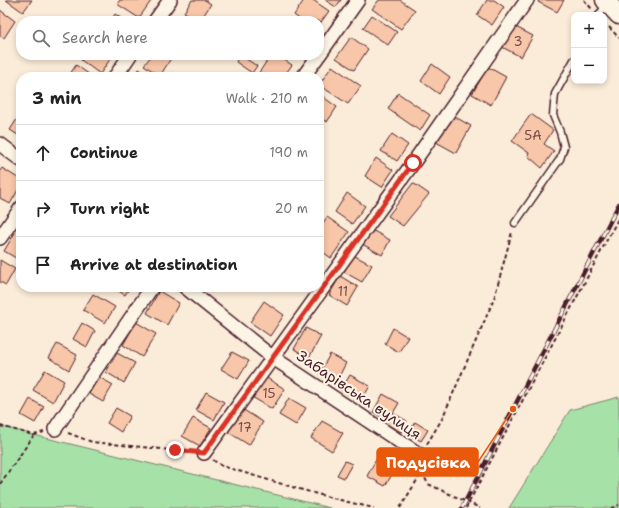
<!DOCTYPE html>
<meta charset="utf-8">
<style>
:root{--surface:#fff;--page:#f6f6f6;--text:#222;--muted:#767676;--line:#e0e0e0}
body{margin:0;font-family:"Shantell Sans",sans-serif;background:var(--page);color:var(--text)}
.controls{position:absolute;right:12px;top:12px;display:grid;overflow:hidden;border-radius:8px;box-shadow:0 2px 6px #0003}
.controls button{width:36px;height:36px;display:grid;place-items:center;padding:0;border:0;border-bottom:1px solid var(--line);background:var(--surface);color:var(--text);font:20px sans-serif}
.stop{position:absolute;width:12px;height:12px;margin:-9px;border:3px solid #d93025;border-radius:50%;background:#fff}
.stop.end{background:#d93025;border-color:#fff;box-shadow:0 1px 4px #0008}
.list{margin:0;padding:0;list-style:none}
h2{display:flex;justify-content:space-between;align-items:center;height:52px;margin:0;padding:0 16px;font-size:17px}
h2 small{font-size:13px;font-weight:400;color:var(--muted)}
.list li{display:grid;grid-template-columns:26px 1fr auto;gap:12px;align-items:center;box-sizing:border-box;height:56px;padding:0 16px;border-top:1px solid var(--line)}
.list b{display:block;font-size:15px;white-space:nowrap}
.list em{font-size:13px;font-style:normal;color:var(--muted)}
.icon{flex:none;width:22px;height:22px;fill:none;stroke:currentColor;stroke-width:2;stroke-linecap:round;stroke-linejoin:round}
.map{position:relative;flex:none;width:619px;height:508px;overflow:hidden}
.search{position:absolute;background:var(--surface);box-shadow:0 2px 6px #0003;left:16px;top:16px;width:308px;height:44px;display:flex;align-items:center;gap:10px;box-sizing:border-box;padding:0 14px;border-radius:16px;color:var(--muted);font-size:15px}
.panel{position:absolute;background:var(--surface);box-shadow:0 2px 6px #0003;left:16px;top:72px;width:308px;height:220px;border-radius:16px}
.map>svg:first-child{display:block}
.green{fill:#a6e2a8;stroke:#78806a}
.building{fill:#f8c6a8;stroke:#4a1f2b}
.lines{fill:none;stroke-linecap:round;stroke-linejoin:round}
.service-casing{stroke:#4a1f2b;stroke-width:9}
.minor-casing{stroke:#4a1f2b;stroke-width:16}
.secondary-casing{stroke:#4a1f2b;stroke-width:21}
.path{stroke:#4a1f2b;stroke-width:2;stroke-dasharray:4 3;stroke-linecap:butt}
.service{stroke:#fcf5e5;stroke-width:6}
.minor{stroke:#fcf5e5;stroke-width:13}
.secondary{stroke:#fcf5e5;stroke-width:18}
.rail-casing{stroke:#4a1f2b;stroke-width:4.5}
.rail{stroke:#fcf5e5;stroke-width:3;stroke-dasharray:9;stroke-linecap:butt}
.route{stroke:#d93025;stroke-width:5}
.labels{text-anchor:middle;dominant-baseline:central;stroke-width:4;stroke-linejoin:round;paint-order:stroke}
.number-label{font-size:13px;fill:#76494a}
.street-label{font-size:15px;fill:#4a1f2b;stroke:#fcf5e5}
.leader{fill:none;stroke:#e8590c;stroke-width:1.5}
.callout-dot{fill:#e8590c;stroke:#fcf5e5;stroke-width:1.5}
.callout{fill:#e8590c;stroke:#e8590c;stroke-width:1.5}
.callout-label{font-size:16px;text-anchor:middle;font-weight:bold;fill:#fff}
</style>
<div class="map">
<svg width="619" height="508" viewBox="0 0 619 508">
<rect width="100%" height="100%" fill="#fbecd9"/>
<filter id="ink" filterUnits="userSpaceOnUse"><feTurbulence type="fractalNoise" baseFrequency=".025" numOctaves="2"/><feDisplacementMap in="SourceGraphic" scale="8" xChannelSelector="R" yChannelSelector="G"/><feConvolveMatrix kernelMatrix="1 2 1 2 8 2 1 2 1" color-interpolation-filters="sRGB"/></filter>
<g filter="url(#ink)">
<path class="green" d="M619,397V508H509L570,410Z
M0,426L34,435L330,508H0Z"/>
<path class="building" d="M6,0H32L23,12Z
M120,0H149L151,1L139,18L117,4Z
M192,0H205L211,4L200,21L184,12Z
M304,0H313L329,11L319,25V21H302L294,15Z
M325,0H341L336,7Z
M379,0H400L415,10L401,29L372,9Z
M487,0H494L504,7L492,25L477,15Z
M539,0H564L557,12L538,2Z
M0,10L15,21L4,38L0,36Z
M115,14L125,21H111Z
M372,15L397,32L388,45L363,28Z
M514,26L533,36L521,57L502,47Z
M351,37L368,49L354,70L336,58Z
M84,55H113L100,74L81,60Z
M152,55H173L160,76L144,65Z
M240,55L257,66L252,73L236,62Z
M271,55H277L292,65L283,77H263L258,74Z
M432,64L450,77L439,94L421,81Z
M76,65L93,77H68Z
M332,66L361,86L348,104L319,85Z
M488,67L506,77L491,105L472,94Z
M139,69L151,77H134Z
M398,93L430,115L420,131L388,109Z
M319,94L337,107L327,122L319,117Z
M531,114L553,130L544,144L554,151L542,168L528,156L529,153L512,141Z
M452,115L471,126L456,153L436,142Z
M17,119L21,122V137L10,130Z
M392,134L408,145L397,161L381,151Z
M376,158L393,170L382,187L365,176Z
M2,168L21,180V185L10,204L0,198V171Z
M413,183L429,194L403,226L388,216Z
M347,193L365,206L352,224L335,212Z
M327,217L349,232L331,258L319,249V229Z
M370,229L390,240L382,255L362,244Z
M16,231L21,234V261L4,251Z
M353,255L372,265L362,282L344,272Z
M0,260L15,269L6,285L0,282Z
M340,276L358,287L347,306L329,295Z
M112,287H130L125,295Z
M159,291L179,303L167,325L147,313Z
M93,294L115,307L105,323L83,310Z
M264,301L284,315L270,336L250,322Z
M136,322L156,334L142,357L123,345Z
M82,323L95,331L87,347L73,339Z
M306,328L321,336L309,358L294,349Z
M393,328L408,337L399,352L385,344Z
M57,344L77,355L69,370L49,358Z
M232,352L249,361L238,379L221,369Z
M117,353L135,363L124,383L106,372Z
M330,354L346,363L335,384L319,374Z
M45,370L64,381L53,402L33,390Z
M350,375L370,386L361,401L341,390Z
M99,377L113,385L103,402L89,394Z
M265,377L285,389L272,409L252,397Z
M206,392L224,402L214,420L196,410Z
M383,394L399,403L393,413L407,421L401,432L382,422L384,419L373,412Z
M289,398L306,408L296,425L279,415Z
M30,399L44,407L35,423L21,415Z
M116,408L130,416L121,432L107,423Z
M242,409L263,422L249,445L228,432Z
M193,418L211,428L200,446L182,436Z
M322,421L343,433L332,451L311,438Z
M415,422L428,430L421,441L408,434Z
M377,458L396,468L385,486L367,476Z
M345,461L352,464L344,478L337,475Z"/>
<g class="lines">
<g class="service-casing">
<path id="service" d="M599,15L607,4
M515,223L560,159L564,147L560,132L553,115L555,94L574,60"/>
</g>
<g class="minor-casing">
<path id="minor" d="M155,21L170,0
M319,55L358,0
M115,77L130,55
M303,77L319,55
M0,144L21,160
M0,238L21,208
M185,287L272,357L420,455
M55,429L152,287
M204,453L413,163L527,0"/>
</g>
<g class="secondary-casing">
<path id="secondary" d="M605,0L619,15"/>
</g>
<path class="path" d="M584,0L592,9
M609,27L619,38
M0,426L34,435L44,432
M68,433L92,442L191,452
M427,444L442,419L494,299L512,232
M213,460L222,466C272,481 323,497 374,508
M422,472L428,484L480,508
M0,484L34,435
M400,508L422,472V466
M466,508L619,217
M611,508L619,505"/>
<use href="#service" class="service"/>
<use href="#minor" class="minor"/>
<use href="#secondary" class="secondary"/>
<g class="rail-casing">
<path id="rail" d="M462,508L619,204"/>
</g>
<use href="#rail" class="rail"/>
</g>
</g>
<g class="lines" filter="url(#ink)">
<path class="route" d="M175,450L204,453L413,163"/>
</g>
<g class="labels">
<g class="number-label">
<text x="518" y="41">3</text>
<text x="533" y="135">5А</text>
<text x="343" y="291">11</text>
<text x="269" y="393">15</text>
<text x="245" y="427">17</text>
</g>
<g class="street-label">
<text transform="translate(359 395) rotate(34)">Забарівська вулиця</text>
</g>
</g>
<path class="leader" d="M513 409L478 462"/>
<circle class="callout-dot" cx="513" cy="409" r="4"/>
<rect class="callout" x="377" y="448" width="101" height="28" rx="4"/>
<g class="callout-label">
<text x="428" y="468">Подусівка</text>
</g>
</svg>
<div class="controls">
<button>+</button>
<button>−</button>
</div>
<div class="stop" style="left:413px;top:163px"></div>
<div class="stop end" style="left:175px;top:450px"></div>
<div class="search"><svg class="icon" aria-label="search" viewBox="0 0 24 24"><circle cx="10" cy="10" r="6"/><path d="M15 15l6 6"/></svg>Search here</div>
<section class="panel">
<h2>3 min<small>Walk · 210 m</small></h2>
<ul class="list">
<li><svg class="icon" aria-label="ahead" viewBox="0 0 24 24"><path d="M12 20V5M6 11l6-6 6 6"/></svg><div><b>Continue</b></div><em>190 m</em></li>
<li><svg class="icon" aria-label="right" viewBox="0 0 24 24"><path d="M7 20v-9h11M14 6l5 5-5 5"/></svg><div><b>Turn right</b></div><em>20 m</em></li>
<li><svg class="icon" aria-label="arrive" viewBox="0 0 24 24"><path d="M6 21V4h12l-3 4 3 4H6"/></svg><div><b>Arrive at destination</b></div></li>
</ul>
</section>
</div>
